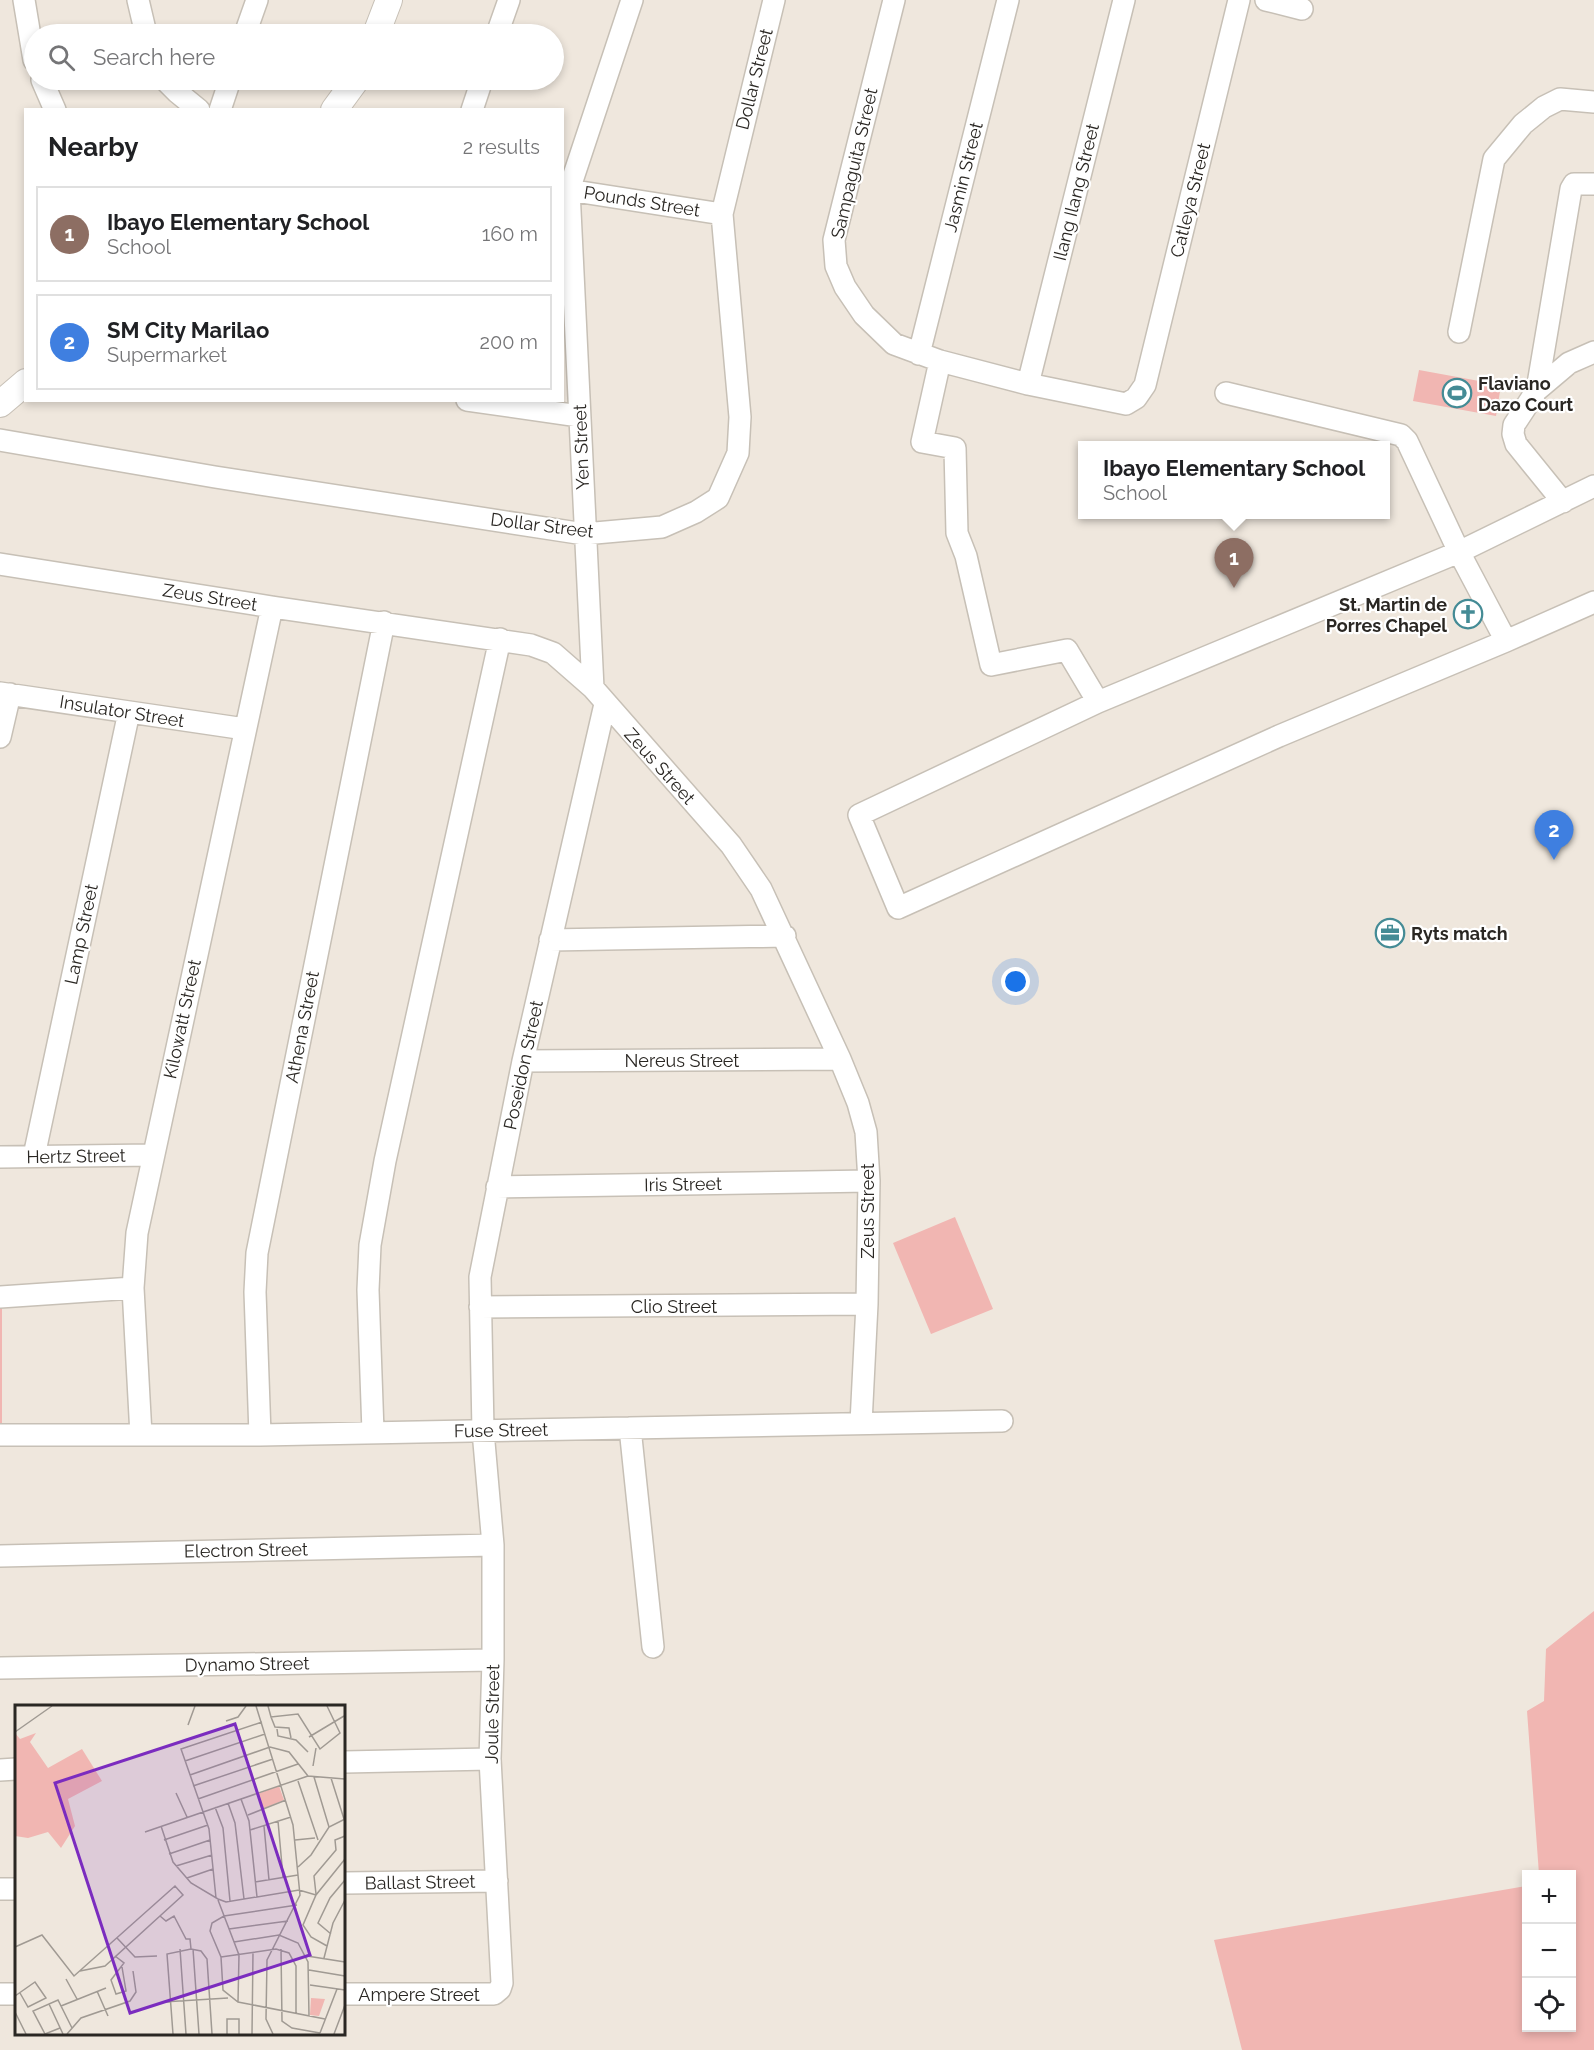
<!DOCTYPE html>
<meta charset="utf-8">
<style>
:root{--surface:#fff;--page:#f6f6f6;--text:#202124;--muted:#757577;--line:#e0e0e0;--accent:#2563eb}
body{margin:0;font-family:Raleway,sans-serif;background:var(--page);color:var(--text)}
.controls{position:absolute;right:18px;bottom:18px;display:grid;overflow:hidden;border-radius:0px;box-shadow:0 3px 9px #0003}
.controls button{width:54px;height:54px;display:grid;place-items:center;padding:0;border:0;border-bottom:2px solid var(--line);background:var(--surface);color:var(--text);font:30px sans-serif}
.you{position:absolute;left:1016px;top:982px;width:21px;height:21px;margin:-15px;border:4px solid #fff;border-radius:50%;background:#1a73e8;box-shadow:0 0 0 9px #1a73e833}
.badge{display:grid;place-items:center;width:39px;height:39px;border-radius:50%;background:var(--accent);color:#fff;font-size:20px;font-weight:700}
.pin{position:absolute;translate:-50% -50px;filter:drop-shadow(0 2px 3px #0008)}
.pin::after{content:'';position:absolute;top:32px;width:21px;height:18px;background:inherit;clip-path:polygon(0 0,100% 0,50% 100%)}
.popup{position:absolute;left:1078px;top:441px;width:312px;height:78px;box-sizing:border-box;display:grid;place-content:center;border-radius:0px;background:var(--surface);filter:drop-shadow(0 2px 4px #0005);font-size:20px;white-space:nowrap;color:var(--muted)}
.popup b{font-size:22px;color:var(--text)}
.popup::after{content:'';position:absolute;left:50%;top:100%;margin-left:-12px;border:12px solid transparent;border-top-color:var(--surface)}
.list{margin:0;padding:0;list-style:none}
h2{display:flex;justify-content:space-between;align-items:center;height:78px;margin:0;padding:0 24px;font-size:26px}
h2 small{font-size:20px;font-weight:400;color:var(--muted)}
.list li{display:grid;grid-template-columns:39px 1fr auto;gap:18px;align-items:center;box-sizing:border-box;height:96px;margin:0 12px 12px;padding:0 12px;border:2px solid var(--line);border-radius:0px}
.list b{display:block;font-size:22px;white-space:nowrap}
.list p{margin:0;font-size:20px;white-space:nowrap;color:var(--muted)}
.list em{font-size:20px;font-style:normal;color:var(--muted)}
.icon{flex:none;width:33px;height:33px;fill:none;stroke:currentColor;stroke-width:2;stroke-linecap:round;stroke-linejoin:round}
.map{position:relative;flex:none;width:1594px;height:2050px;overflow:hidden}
.search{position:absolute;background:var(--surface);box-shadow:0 3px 9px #0003;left:24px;top:24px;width:540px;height:66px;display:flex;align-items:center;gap:15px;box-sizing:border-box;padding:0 21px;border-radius:33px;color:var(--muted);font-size:22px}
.panel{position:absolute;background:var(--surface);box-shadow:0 3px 9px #0003;left:24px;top:108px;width:540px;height:294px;border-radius:0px}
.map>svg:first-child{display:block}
.green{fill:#f1b6b2}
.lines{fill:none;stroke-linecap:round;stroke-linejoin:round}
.minor-casing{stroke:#c7c0b6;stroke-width:24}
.tertiary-casing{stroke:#c7c0b6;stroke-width:28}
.minor{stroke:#fff;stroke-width:21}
.tertiary{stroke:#fff;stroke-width:26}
.labels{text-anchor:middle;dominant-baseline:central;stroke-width:4.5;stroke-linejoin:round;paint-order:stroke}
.street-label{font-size:18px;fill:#2a2723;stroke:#fff}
.poi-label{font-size:18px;font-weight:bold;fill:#2a2723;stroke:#fff;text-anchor:start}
.inset-road{fill:none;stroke:#a09a93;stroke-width:1.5}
.view{fill:#7b2cbf;fill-opacity:0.15;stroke:#7b2cbf;stroke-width:3}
.inset-edge{fill:none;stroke:#2a2723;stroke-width:3}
</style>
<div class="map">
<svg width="1594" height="2050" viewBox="0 0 1594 2050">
<rect width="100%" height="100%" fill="#efe7dd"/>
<path class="green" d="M1419,370L1501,385L1496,416L1413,401Z
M955,1217L993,1309L931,1334L893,1243Z
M0,1301H2V1435H0Z
M1594,1611V2050H1242L1214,1940L1526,1886V2028H1572V1874H1539L1527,1711L1544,1701L1546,1649Z"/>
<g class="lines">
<g class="minor-casing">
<path id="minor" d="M24,0L34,60
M138,0L146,34
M894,0L834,240L836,266L845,287L864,315L894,344L940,361L1028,384L1126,404L1136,398L1145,385L1239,0
M1266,0L1302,9
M245,34L257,0
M497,34L509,0
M42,80L55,110
M165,80L177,92L199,110
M220,110L230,80
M472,110L482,80
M562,189L722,214
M1459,332L1494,159L1523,124L1544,107L1560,99L1594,102
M919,354L1008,0
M940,361L922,442L955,448L957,533L966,556L991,665L1067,650L1098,702
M1028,384L1124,0
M1537,390L1571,189L1574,184H1594
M1226,393L1401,435L1407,441L1459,552L1506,641
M467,400L579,416
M0,440L215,477L584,534L662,527L696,512L718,498L738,453L740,417L722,214L774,0
M1594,486L1459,552L1098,702L859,815L898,908L1279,736L1506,641L1594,602
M1563,502L1516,444L1513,434L1514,425L1537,390L1569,363L1594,352
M0,564L272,607L531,645L553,653L593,688L731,845L761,889L840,1059L858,1103L866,1132L869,1181L867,1304L861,1423
M593,688L569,190L632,0
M0,693L245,729
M0,737L10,694
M550,940L785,936
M523,1061L840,1059
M34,1156L129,712
M0,1157L152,1155
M497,1187L869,1181
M0,1297L133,1288
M480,1307L867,1304
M630,1428L653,1647
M373,1432L368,1290L370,1245L385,1161L500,639
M0,1435H260L1002,1421
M141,1435L133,1288L137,1233L272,607
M260,1435L255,1292L257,1253L384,622
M0,1556L493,1545
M0,1668L493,1660
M344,1762L490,1759
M0,1770L16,1769
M344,1883L497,1881
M0,1889H16
M0,1994H16
M344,1994H494L500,1989L502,1983L490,1759L493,1660V1545L483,1431L480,1277L523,1061L605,704"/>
</g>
<g class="tertiary-casing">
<path id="tertiary" d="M376,34L389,0
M334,110L356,80
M0,404L26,382"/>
</g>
<use href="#minor" class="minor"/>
<use href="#tertiary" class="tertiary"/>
</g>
<defs>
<g id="stadium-ring" transform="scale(1.5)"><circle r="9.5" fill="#fff" stroke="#448b95" stroke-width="1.5"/><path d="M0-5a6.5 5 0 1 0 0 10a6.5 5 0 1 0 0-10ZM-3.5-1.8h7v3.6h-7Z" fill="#448b95"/></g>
<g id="church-ring" transform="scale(1.5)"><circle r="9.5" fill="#fff" stroke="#448b95" stroke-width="1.5"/><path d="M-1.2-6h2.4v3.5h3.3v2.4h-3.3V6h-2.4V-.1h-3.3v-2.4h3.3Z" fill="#448b95"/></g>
<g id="office-ring" transform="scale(1.5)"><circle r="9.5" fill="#fff" stroke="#448b95" stroke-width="1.5"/><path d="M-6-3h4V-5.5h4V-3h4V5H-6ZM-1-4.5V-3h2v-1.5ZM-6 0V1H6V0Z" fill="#448b95"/></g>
</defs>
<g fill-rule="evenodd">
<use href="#stadium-ring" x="1457" y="393"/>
<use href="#church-ring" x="1468" y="614"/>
<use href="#office-ring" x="1390" y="933"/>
</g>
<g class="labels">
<g class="street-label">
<text transform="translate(754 79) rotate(-76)">Dollar Street</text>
<text transform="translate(854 163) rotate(-77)">Sampaguita Street</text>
<text transform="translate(963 177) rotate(-76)">Jasmin Street</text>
<text transform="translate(1076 192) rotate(-76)">Ilang Ilang Street</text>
<text transform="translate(1190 200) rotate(-76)">Catleya Street</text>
<text transform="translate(642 201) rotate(9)">Pounds Street</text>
<text transform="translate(581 447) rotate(-92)">Yen Street</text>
<text transform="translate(542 525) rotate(7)">Dollar Street</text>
<text transform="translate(210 597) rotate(9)">Zeus Street</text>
<text transform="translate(122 711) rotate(9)">Insulator Street</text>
<text transform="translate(660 766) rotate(48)">Zeus Street</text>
<text transform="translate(81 934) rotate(-78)">Lamp Street</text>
<text transform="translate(182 1019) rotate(-78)">Kilowatt Street</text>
<text transform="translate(302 1027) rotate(-79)">Athena Street</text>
<text x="682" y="1060">Nereus Street</text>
<text transform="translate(523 1065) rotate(-78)">Poseidon Street</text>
<text transform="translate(76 1156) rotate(-1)">Hertz Street</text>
<text transform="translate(683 1184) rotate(-1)">Iris Street</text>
<text transform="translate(867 1211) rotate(-90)">Zeus Street</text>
<text x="674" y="1306">Clio Street</text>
<text transform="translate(501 1430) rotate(-1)">Fuse Street</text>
<text transform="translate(246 1550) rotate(-1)">Electron Street</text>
<text transform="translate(247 1664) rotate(-1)">Dynamo Street</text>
<text transform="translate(492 1714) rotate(-89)">Joule Street</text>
<text transform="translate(420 1882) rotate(-1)">Ballast Street</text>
<text x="419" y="1994">Ampere Street</text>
</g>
<g class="poi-label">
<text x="1478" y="383">Flaviano<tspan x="1478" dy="21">Dazo Court</tspan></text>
<text x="1447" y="604" text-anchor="end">St. Martin de<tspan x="1447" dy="21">Porres Chapel</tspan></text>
<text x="1411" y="933">Ryts match</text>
</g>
</g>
<g transform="translate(15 1705)">
<rect width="330" height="330" fill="#efe7dd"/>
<path d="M0,28L5,34L21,28L15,37L33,63L67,44L87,76L53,94L60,121L46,143L33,127L13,133L0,131ZM264,81L269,95L247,104L242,89ZM296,293L310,294L304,311L295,310Z" fill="#f1b6b2"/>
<path class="inset-road" d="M241,1L278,120L285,190L252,255L251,314L258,329M253,1L256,12L283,9L305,44L325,28L312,1M256,12L260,22L274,23L276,33M211,16L223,12L231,1M173,20L180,1M262,24L263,31L281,35L293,47M0,27L37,1M294,32L329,11M170,56L250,29M298,61L301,43M175,70L255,42L274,47L293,71L330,74M299,72L314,122M316,73L329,114M283,76L303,135M178,81L258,54M161,88L172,112M183,94L283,59M226,94L234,116L242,192M213,98L220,118L229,194M200,102L208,123L215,196M233,110L271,95M263,116L268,172M146,121L158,157L176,178L203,194L211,197L284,185L301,190M249,121L254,175M235,125L276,112M130,127L293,71M149,135L193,120M280,135L300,133M154,149L195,135M161,161L197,150M283,162L296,150L314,122L330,114M172,173L198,164M240,177L283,170M301,189L299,171L321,145L320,135L330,131M201,193L194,124L166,44L247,17M203,195L224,250L223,297M282,200L209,211L197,218L195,226L206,252L208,285L223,297L310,314M145,211L151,216L159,211L171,234H175L176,244M214,224L273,216M316,229L303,218L315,193L330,175M102,233L120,252L142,251M219,237L264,230L283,238L293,257L294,311M312,241L296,232L288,220L301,190L330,154M0,242L27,230L59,271L160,181L168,190L90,261L65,266M165,244L171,329M178,244L184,329M266,244L267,316L277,323L305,328M100,251L109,258L96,275L101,289L111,286L107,262M292,251L330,257M206,252L261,244L274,248L281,261V309M309,253L318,218L330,195M294,265L330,271M51,274L62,294M295,280L330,285M82,286L93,311M0,291L20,277L31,293L13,302L5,288M148,297L213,293M34,299L48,329M46,301L91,283M0,307L11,329M45,323L30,329L18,306L43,295L57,323M305,328L322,284M52,329L66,313L115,296L121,287L118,266M158,329L152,249L176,244L186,246L192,254L197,329M212,329V314H224V329M237,329L238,247M319,329L330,300"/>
<path class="view" d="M220,19L295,250L115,308L40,78Z"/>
<rect width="330" height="330" class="inset-edge"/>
</g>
</svg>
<div class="controls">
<button>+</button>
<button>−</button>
<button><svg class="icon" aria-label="locate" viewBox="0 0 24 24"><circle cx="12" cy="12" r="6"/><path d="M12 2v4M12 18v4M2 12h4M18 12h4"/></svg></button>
</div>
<div class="you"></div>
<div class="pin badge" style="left:1234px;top:588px;background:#8d6e63">1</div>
<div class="popup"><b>Ibayo Elementary School</b>School</div>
<div class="pin badge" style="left:1554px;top:860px;background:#3f7fe0">2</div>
<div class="search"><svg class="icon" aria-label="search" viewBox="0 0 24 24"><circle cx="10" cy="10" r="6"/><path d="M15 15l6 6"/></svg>Search here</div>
<section class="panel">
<h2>Nearby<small>2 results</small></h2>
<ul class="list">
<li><span class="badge" style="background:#8d6e63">1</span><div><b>Ibayo Elementary School</b><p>School</p></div><em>160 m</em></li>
<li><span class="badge" style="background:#3f7fe0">2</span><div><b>SM City Marilao</b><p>Supermarket</p></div><em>200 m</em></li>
</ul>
</section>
</div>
